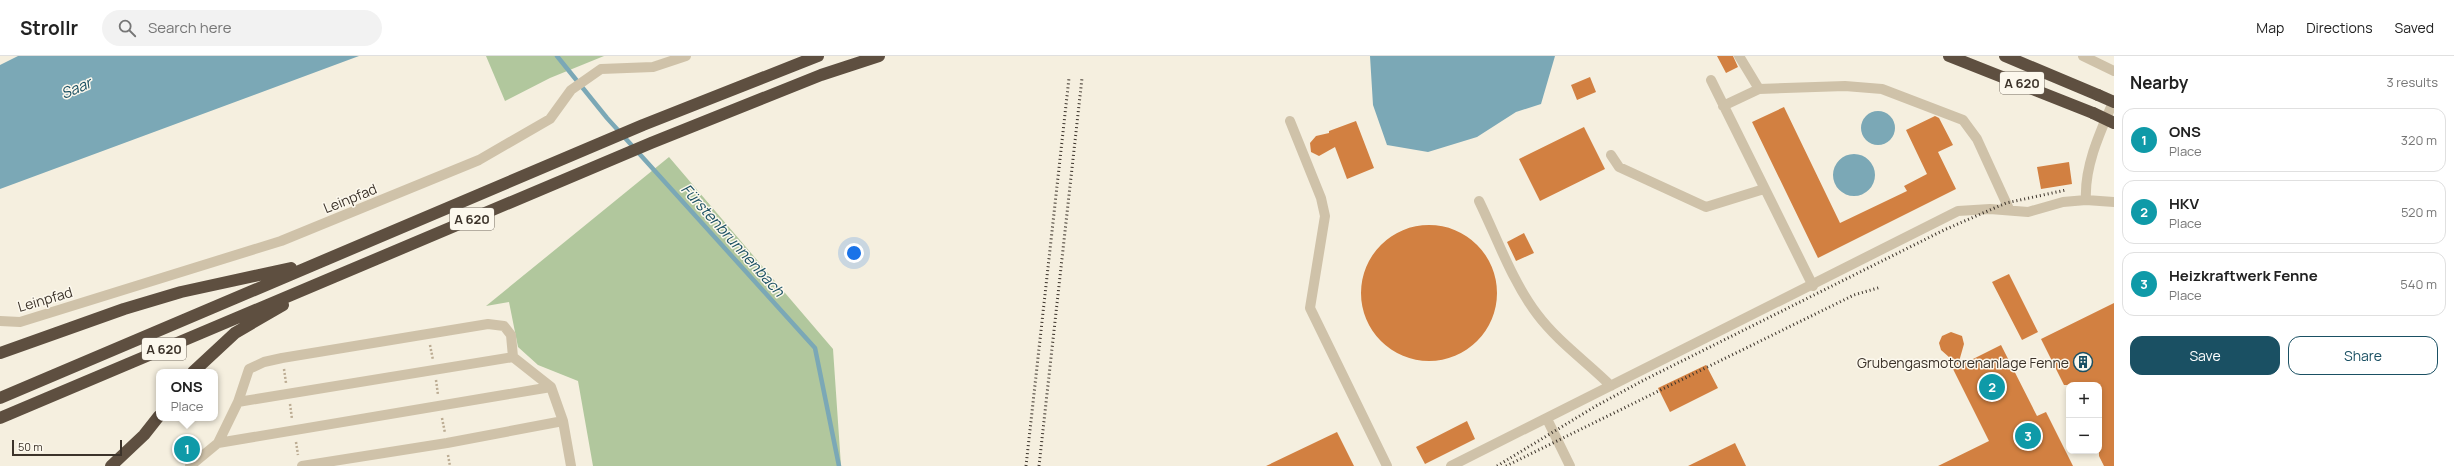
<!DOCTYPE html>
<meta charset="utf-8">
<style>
:root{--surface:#fff;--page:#f2f2f2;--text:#222;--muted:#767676;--line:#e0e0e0;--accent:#1a5063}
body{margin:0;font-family:Manrope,sans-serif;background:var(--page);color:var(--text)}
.controls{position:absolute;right:12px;bottom:12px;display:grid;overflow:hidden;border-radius:8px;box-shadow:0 2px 6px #0003}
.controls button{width:36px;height:36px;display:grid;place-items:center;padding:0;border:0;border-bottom:1px solid var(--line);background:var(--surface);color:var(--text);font:20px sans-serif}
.scale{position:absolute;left:12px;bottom:10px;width:110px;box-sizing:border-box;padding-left:4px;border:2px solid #3c332a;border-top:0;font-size:11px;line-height:14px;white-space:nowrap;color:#3c332a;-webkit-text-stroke:3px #fcf8ed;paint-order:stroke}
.you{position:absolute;left:854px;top:197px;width:14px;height:14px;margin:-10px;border:3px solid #fff;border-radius:50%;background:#1a73e8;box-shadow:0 0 0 6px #1a73e833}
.badge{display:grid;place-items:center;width:26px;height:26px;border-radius:50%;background:var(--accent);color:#fff;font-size:13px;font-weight:700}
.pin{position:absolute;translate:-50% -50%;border:2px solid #fff;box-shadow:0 1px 4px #0006}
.popup{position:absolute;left:156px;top:313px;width:62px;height:52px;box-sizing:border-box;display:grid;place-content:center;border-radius:8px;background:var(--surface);filter:drop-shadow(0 1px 3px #0005);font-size:13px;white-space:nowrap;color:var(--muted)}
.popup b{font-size:15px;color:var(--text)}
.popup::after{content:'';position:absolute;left:50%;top:100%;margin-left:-8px;border:8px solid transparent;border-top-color:var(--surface)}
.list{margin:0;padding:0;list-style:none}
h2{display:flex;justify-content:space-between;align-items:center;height:52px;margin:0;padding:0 16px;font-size:17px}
h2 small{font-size:13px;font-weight:400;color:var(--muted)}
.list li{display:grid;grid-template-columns:26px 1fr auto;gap:12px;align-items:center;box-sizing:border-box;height:64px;margin:0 8px 8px;padding:0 8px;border:1px solid var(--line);border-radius:12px}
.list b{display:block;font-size:15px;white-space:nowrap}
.list p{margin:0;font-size:13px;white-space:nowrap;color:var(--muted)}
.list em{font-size:13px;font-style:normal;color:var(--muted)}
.actions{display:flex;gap:8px;padding:12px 16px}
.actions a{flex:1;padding:9px 0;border:1px solid var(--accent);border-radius:12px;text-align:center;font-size:14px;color:var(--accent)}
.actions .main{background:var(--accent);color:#fff}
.icon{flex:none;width:22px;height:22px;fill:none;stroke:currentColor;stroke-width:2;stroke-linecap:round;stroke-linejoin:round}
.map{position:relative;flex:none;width:2114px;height:410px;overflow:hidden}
header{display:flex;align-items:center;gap:24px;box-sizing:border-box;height:56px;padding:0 20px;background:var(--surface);border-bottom:1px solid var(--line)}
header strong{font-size:19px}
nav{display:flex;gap:22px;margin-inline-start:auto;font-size:14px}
.search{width:280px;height:36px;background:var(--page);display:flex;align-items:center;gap:10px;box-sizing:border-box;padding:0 14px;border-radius:22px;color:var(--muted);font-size:15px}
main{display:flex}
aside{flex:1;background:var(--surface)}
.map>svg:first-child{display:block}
.green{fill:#b1c79d}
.water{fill:#7ba8b6}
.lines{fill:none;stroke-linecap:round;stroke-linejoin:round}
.stream{stroke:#7ba8b6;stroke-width:4.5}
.building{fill:#d28041}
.path{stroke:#bcac93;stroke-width:2.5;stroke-dasharray:2 2;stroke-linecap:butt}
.minor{stroke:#cfc2a9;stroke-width:10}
.highway{stroke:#5e4f40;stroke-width:12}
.rail{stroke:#3c332a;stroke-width:3;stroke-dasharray:1 3;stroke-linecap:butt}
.highway-bridge{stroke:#5e4f40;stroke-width:12}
.labels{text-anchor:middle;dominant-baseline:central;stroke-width:3;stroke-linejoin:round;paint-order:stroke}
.shield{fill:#fcf8ed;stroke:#766e64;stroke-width:1}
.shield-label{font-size:13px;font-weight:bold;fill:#3c332a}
.street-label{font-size:14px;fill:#3c332a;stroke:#fcf8ed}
.poi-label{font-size:14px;fill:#3c332a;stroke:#fcf8ed;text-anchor:end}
.water-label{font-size:15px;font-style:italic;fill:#1a5063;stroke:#fcf8ed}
</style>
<header>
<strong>Strollr</strong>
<div class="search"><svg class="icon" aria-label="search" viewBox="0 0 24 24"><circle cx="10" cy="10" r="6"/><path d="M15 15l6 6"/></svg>Search here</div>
<nav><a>Map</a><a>Directions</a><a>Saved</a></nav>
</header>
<main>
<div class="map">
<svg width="2114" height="410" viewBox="0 0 2114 410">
<rect width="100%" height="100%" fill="#f5efdf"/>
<path class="green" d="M486,0H604L550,22L505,45Z
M669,101L833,293L841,410H593L578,325L538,309L518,291L509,246L486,250Z"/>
<path class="water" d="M18,0H359L0,133V9Z
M1370,0H1555L1541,48L1516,56L1477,81L1428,96L1387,89L1373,49Z
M1861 72a17 17 0 1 1 34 0a17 17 0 1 1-34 0Z
M1833 119a21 21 0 1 1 42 0a21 21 0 1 1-42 0Z"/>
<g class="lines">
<path class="stream" d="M557,0L607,62L815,292L839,410"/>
</g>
<path class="building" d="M1717,0H1733L1738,11L1726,17Z
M1590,21L1596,36L1577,44L1571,29Z
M1784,51L1840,167L1907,135L1904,130L1927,118L1906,74L1935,60L1939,62L1953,89L1938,96L1956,133L1818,202L1752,66Z
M1356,65L1374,112L1347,123L1335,91L1319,100L1311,96L1310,87L1316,80L1329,77V75Z
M1584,71L1605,113L1540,145L1519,103Z
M2069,106L2072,128L2041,133L2037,111Z
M1361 237a68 68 0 1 1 136 0a68 68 0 1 1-136 0Z
M1524,177L1534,197L1516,205L1507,186Z
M2009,218L2038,276L2022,284L1992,226Z
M2114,247V410H2104L2099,400V329H2064L2041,283Z
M1951,276L1962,280L1964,288L1958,309L1941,294L1939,287L1942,280Z
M2001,289L2037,360L2046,356L2073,410H1938L1989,385L1953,313Z
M1706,309L1718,332L1670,356L1658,332Z
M1467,365L1475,383L1425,408L1416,391Z
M1337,376L1354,410H1266Z
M1735,387L1746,410H1688Z"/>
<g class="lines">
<path class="path" d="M430,289L433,304
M284,313L286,327
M436,324L438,339
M290,348L292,363
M442,362L445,377
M296,386L298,399
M448,399L450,410"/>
<path class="minor" d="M1739,0L1759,33
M2083,0L2114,15
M1711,24L1813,230
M1723,50L1759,33L1845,30L1882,33L1963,64L1977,83L2009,153
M1290,65L1321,142L1325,160L1310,252L1387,410
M1611,99L1619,111L1706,151L1764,133
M2086,144C2084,110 2101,74 2114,44
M1479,145C1497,182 1512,225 1537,258C1558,286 1587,306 1611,330
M0,265L20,266L281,185L479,104L550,63L571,34L601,13L653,11L686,0
M238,346L513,301
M1547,363L1570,410
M218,387L551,331
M190,410L218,387L238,346L249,313L264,306L282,302L488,268L504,270L511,279L513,301L551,331L563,365L571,410
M302,410L447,387L563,365
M1451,410L1958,155L1990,153L2028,156L2063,146L2086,144L2114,146"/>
<path class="highway" d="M1949,0L2093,57
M2005,0L2098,39
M0,297L124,253L181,236L291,212
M193,316L235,277L283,249
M0,342L643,69L818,0
M0,362L651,87L821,19L879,0
M111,410L144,379L159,360"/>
<path class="rail" d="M1026,410L1069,22
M1039,410L1082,22
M1497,410L1596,350L1644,324L1944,174L2006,147L2066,134
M1506,410L1854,239L1881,231"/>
<path class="highway-bridge" d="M2098,39L2114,46
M2093,57L2114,67"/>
</g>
<defs>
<g id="building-ring" transform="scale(1)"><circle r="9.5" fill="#fcf8ed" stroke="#1a5063" stroke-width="1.5"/><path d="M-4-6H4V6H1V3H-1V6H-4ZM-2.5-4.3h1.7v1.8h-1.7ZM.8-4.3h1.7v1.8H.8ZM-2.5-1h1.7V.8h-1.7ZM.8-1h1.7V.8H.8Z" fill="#1a5063"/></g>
</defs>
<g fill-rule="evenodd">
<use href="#building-ring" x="2083" y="306"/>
</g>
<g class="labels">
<g class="shield">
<rect x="2000" y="16" width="44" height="22" rx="3"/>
<rect x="450" y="152" width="44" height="22" rx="3"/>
<rect x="142" y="282" width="44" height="22" rx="3"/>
</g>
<g class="shield-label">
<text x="2022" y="27">A 620</text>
<text x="472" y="163">A 620</text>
<text x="164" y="293">A 620</text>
</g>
<g class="street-label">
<text transform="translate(350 142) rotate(-22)">Leinpfad</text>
<text transform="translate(45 243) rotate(-16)">Leinpfad</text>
</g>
<g class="poi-label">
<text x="2069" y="306">Grubengasmotorenanlage Fenne</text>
</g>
<g class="water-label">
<text transform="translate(76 32) rotate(-23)">Saar</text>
<text transform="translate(733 184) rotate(48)">Fürstenbrunnenbach</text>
</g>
</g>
</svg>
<div class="controls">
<button>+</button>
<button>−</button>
</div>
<div class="scale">50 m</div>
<div class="you"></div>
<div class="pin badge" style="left:187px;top:393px;background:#0f9aa8">1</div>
<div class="popup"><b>ONS</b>Place</div>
<div class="pin badge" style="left:1992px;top:331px;background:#0f9aa8">2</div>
<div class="pin badge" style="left:2028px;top:380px;background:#0f9aa8">3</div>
</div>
<aside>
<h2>Nearby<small>3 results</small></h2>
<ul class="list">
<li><span class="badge" style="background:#0f9aa8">1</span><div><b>ONS</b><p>Place</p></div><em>320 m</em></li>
<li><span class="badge" style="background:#0f9aa8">2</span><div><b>HKV</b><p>Place</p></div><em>520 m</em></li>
<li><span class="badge" style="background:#0f9aa8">3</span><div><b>Heizkraftwerk Fenne</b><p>Place</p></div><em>540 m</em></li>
</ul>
<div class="actions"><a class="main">Save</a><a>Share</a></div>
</aside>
</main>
